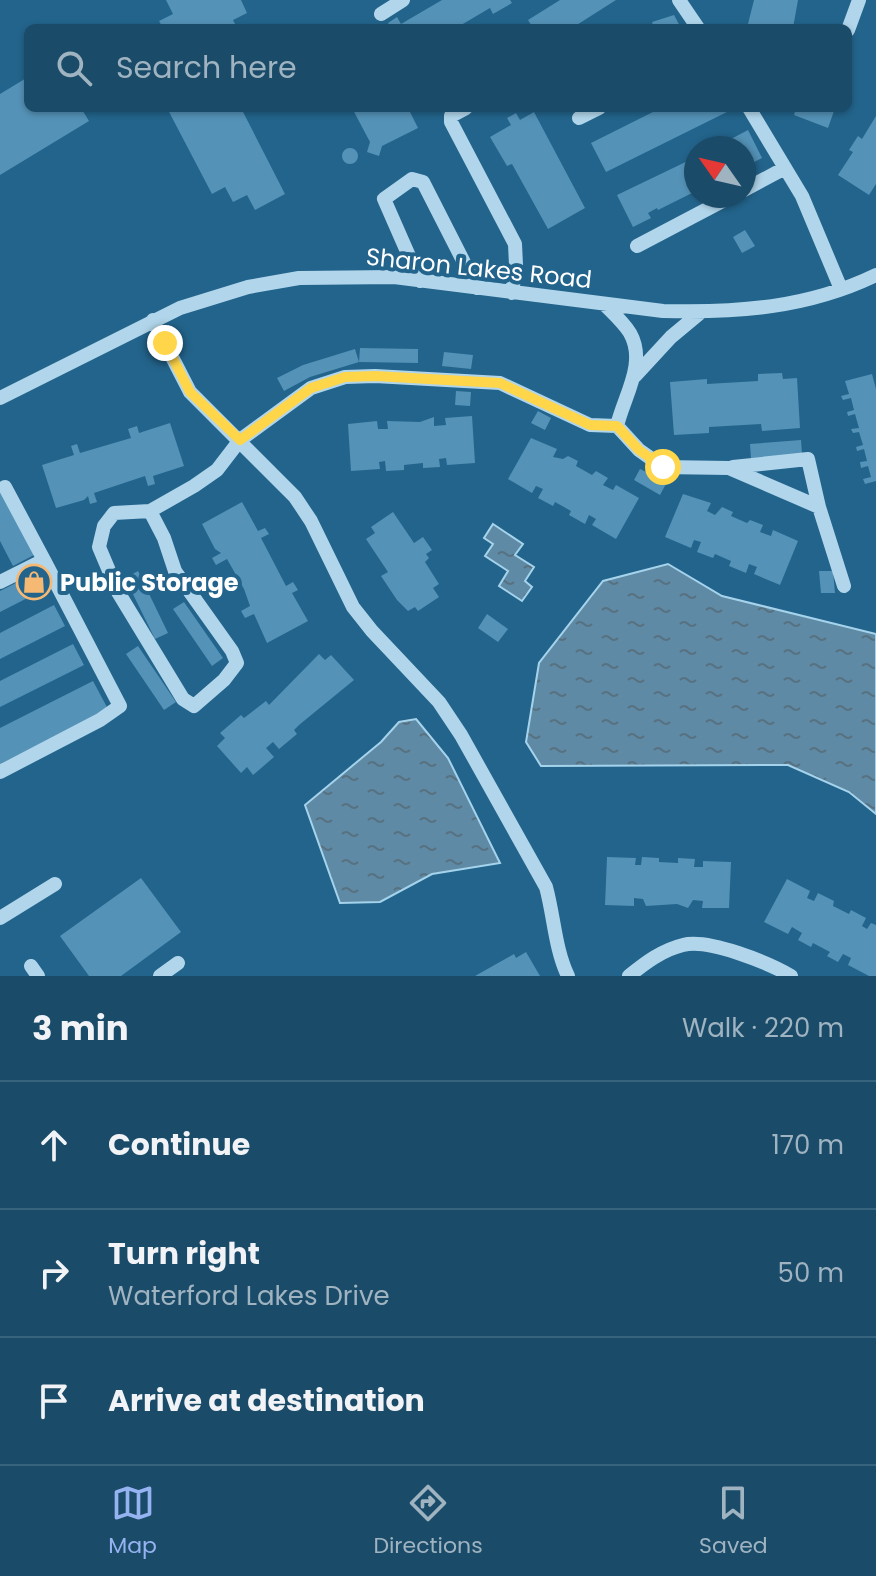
<!DOCTYPE html>
<meta charset="utf-8">
<style>
:root{--surface:#1a4b69;--page:#23526f;--text:#f1f3f6;--muted:#9fb3c0;--line:#38637d;--accent:#95b2f1}
body{margin:0;font-family:Poppins,sans-serif;background:var(--page);color:var(--text)}
.compass{position:absolute;left:684px;top:136px;width:72px;height:72px;border-radius:50%;background:var(--surface);box-shadow:0 2px 6px #0004;rotate:304deg}
.stop{position:absolute;width:24px;height:24px;margin:-18px;border:6px solid #ffd54a;border-radius:50%;background:#fff}
.stop.end{background:#ffd54a;border-color:#fff;box-shadow:0 2px 8px #0008}
.list{margin:0;padding:0;list-style:none}
h2{display:flex;justify-content:space-between;align-items:center;height:104px;margin:0;padding:0 32px;font-size:34px}
h2 small{font-size:26px;font-weight:400;color:var(--muted)}
.list li{display:grid;grid-template-columns:52px 1fr auto;gap:24px;align-items:center;box-sizing:border-box;height:128px;padding:0 32px;border-top:2px solid var(--line)}
.list b{display:block;font-size:30px;white-space:nowrap}
.list p{margin:0;font-size:26px;white-space:nowrap;color:var(--muted)}
.list em{font-size:26px;font-style:normal;color:var(--muted)}
.icon{flex:none;width:44px;height:44px;fill:none;stroke:currentColor;stroke-width:2;stroke-linecap:round;stroke-linejoin:round}
.map{position:relative;flex:none;width:876px;height:976px;overflow:hidden}
.search{position:absolute;background:var(--surface);box-shadow:0 2px 6px #0004;left:24px;right:24px;top:24px;height:88px;display:flex;align-items:center;gap:20px;box-sizing:border-box;padding:0 28px;border-radius:12px;color:var(--muted);font-size:30px}
.sheet{height:488px;background:var(--surface)}
nav{display:flex;justify-content:space-around;align-items:center;box-sizing:border-box;height:112px;border-top:2px solid var(--line);background:var(--surface);font-size:22px;color:var(--muted)}
nav a{display:grid;justify-items:center;gap:4px}
nav .on{color:var(--accent)}
.map>svg:first-child{display:block}
.water{fill:url(#water-ripples);stroke:#a5d3ec;stroke-width:2}
.building{fill:#5492b7}
.lines{fill:none;stroke-linecap:round;stroke-linejoin:round}
.minor{stroke:#b1d6eb;stroke-width:14}
.route{stroke:#ffd54a;stroke-width:10}
.labels{text-anchor:middle;dominant-baseline:central;stroke-width:8;stroke-linejoin:round;paint-order:stroke}
.street-label{font-size:24px;fill:#fff;stroke:#23648c}
.poi-label{font-size:24px;font-weight:bold;fill:#fff;stroke:#23648c;text-anchor:start}
</style>
<div class="map">
<svg width="876" height="976" viewBox="0 0 876 976">
<defs>
<pattern id="water-ripples" width="26" height="14" patternUnits="userSpaceOnUse" patternTransform="scale(2)"><rect width="26" height="14" fill="#5e8aa5"/><path d="M2 4q2-2 4 0t4 0M15 11q2-2 4 0t4 0" fill="none" stroke="#577181"/></pattern>
</defs>
<rect width="100%" height="100%" fill="#23648c"/>
<path class="water" d="M493,524L523,544L515,555L534,567L525,581L532,587L522,601L499,586L508,571L485,556L493,544L484,538Z
M668,564L722,596L876,634V814L849,792L788,765L541,766L526,742L539,663L603,581Z
M416,719L448,758L500,863L432,874L380,902L340,903L305,805L381,742L399,722Z"/>
<path class="building" d="M166,0H241L247,13L233,20L237,28H163L159,21L173,14Z
M442,0H510L512,3L493,14L490,8L456,28H391L388,23L397,17L401,24Z
M560,0H616L572,28H533L528,20Z
M754,0H798L793,28H747Z
M674,15L681,28H654L652,22Z
M28,77V108H81L89,121L0,175V94Z
M167,108H241L285,194L255,210L247,195L233,202L225,187L212,194Z
M352,108H408L418,128L382,146L379,156L367,152L370,142Z
M661,108H735L606,172L591,143Z
M796,108H835L828,128L794,115Z
M534,112L585,208L548,229L512,164L507,166L490,137L511,125L507,118L516,113L520,120Z
M876,116V184L869,195L838,175L853,152L849,150L858,136L862,139Z
M748,130L762,158L744,167V148H714Z
M342 156a8 8 0 1 1 16 0a8 8 0 1 1-16 0Z
M696,157V191L658,210L657,208L648,213L651,218L633,227L617,195Z
M745,230L755,246L742,253L733,237Z
M360,348L418,349V363L359,362Z
M355,349L359,362L310,377L284,391L277,378L303,365Z
M444,352L473,355L471,369L442,366Z
M782,373L783,379L797,378L800,428L762,431L761,424L709,427V433L674,435L670,382L707,379V384L758,381V374Z
M872,374L876,389V481L865,484L863,479L871,477L868,466L861,468L860,462L867,461L864,449L857,451L856,447L863,445L859,432L853,433L851,429L859,428L855,414L848,416L847,412L854,410L851,398L843,400L841,396L849,394L845,381Z
M456,391L471,392L470,406L455,405Z
M538,411L551,418L545,430L531,423Z
M472,416L475,463L447,465L446,458L439,459L440,467L423,468V463L404,465V470L386,471L385,461L379,462L380,469L351,471L348,424L377,421L378,429H388L387,421L420,422L434,417V426L446,425L445,418Z
M170,423L184,466L153,476L155,484L148,486L145,476L94,493L97,502L90,504L88,496L84,500L56,508L42,465L74,455L71,446L77,444L80,453L131,438L128,429L137,426L139,433Z
M531,438L557,449L553,457L563,459L568,456L578,461L576,466L592,475L596,471L608,478L603,485L613,490L616,485L639,498L616,539L592,525L596,519L589,515L585,524L569,515L571,511L555,502L553,506L538,498L543,489L536,486L532,493L508,479Z
M801,440L802,454L751,459L750,444Z
M640,469L667,482L660,495L634,480Z
M0,488L34,555L13,566L0,541Z
M683,494L711,503L707,511L715,515L722,507L733,512L731,516L747,523L750,520L763,525L760,532L771,536L773,530L798,541L780,585L754,574L757,567L749,564L746,573L729,566L731,561L715,554L713,558L697,552L701,542L694,540L691,548L665,537Z
M242,502L258,531L265,528L269,534L261,538L286,586L293,582L298,590L292,593L308,621L267,643L254,614L245,618L241,611L250,606L244,589L227,559L216,565L212,558L221,553L215,549L202,524Z
M393,512L414,543L423,537L432,550L426,554L429,558L425,562L439,584L433,588L439,597L418,611L415,607L408,611L397,600L381,576L388,572L366,539L375,533L371,527Z
M138,571L168,633L155,639L125,578Z
M819,571H833L835,593H821Z
M38,572L47,588L0,612V591Z
M184,602L223,658L212,666L173,609Z
M54,605L65,626L0,659V633Z
M487,614L508,629L498,642L478,628Z
M73,644L84,665L0,707V681Z
M138,646L176,702L164,710L126,654Z
M319,654L325,660L331,655L354,680L299,725L294,730L297,734L279,749L273,742L266,748L274,757L253,775L247,767L241,773L217,746L225,738L220,733L241,715L244,718L266,701L269,705Z
M93,681L108,709L0,764V728Z
M607,857L636,858L635,865H641L642,857L659,858V862L678,863V858L695,859L694,867H703V861L731,862L729,908H702L703,901L693,900L688,908L677,904L646,906L643,899L634,898V906L605,905Z
M141,878L181,932L121,976H89L60,936Z
M787,879L810,891L807,898L814,901L818,893L834,901L833,906L849,914L851,910L866,918L862,926L867,929L871,923L876,925V976H869L848,965L851,958L843,954L838,962L827,956L830,952L813,943L811,947L798,940L802,933L792,927L788,934L764,922Z
M526,952L540,976H475L514,954L516,958Z"/>
<g class="lines">
<path class="minor" d="M679,0L698,28
M381,14L403,0
M848,30L859,0
M466,108L451,116V122L515,244L516,265L512,293
M749,108L802,196L841,289
M579,118L599,108
M744,190L785,168
M637,246L732,196
M420,281L384,199L412,179L423,182L477,288
M604,304C613,313 624,323 630,333C647,363 624,396 617,426
M153,320L190,392L295,497L311,521L353,607L372,631L439,702L461,735L546,887C554,916 555,949 568,976
M635,376L671,337L701,312
M0,398L180,308L248,287L299,278L394,277L663,311C737,313 808,308 876,275
M733,467L808,459L819,507
M5,487L44,560
M150,511L164,538L175,571L232,651L237,663L224,680L194,706L183,699L118,592L99,547L104,526L114,513L150,511L194,486L217,470L240,440L311,388L345,377L375,376L500,383L590,425L617,426L639,450L663,467L729,468L819,507L844,586
M0,582L44,560L120,706L100,720L0,772
M0,918L55,884
M31,966L38,976
M160,976L178,963
M629,976C645,963 662,950 683,945C708,938 769,963 791,976"/>
</g>
<g class="lines">
<path class="route" d="M165,343L190,392L240,440L311,388L345,377L375,376L500,383L590,425L617,426L639,450L663,467"/>
</g>
<defs>
<g id="shop-ring" transform="scale(1.8)"><circle r="9.5" fill="#23648c" stroke="#f6b974" stroke-width="1.5"/><path d="M-5-2.5h2.3a2.7 3.5 0 0 1 5.4 0H5L5.5 6h-11ZM-1.5-2.5h3a1.5 2.3 0 0 0-3 0Z" fill="#f6b974"/></g>
</defs>
<g fill-rule="evenodd">
<use href="#shop-ring" x="34" y="582"/>
</g>
<g class="labels">
<g class="street-label">
<text transform="translate(479 268) rotate(6)">Sharon Lakes Road</text>
</g>
<g class="poi-label">
<text x="60" y="582">Public Storage</text>
</g>
</g>
</svg>
<svg class="compass" viewBox="-18 -18 36 36"><path d="M0-13l5 13h-10z" fill="#e53935"/><path d="M0 13l5-13h-10z" fill="#9fb3c0"/></svg>
<div class="stop" style="left:663px;top:467px"></div>
<div class="stop end" style="left:165px;top:343px"></div>
<div class="search"><svg class="icon" aria-label="search" viewBox="0 0 24 24"><circle cx="10" cy="10" r="6"/><path d="M15 15l6 6"/></svg>Search here</div>
</div>
<section class="sheet">
<h2>3 min<small>Walk · 220 m</small></h2>
<ul class="list">
<li><svg class="icon" aria-label="ahead" viewBox="0 0 24 24"><path d="M12 20V5M6 11l6-6 6 6"/></svg><div><b>Continue</b></div><em>170 m</em></li>
<li><svg class="icon" aria-label="right" viewBox="0 0 24 24"><path d="M7 20v-9h11M14 6l5 5-5 5"/></svg><div><b>Turn right</b><p>Waterford Lakes Drive</p></div><em>50 m</em></li>
<li><svg class="icon" aria-label="arrive" viewBox="0 0 24 24"><path d="M6 21V4h12l-3 4 3 4H6"/></svg><div><b>Arrive at destination</b></div></li>
</ul>
</section>
<nav>
<a class="on"><svg class="icon" aria-label="map" viewBox="0 0 24 24"><path d="M3 6l6-2 6 2 6-2v14l-6 2-6-2-6 2zM9 4v14M15 6v14"/></svg>Map</a>
<a><svg class="icon" aria-label="directions" viewBox="0 0 24 24"><path d="M12 3l9 9-9 9-9-9zM9 14v-3h6M13 9l2 2-2 2"/></svg>Directions</a>
<a><svg class="icon" aria-label="saved" viewBox="0 0 24 24"><path d="M7 4h10v16l-5-4-5 4z"/></svg>Saved</a>
</nav>
